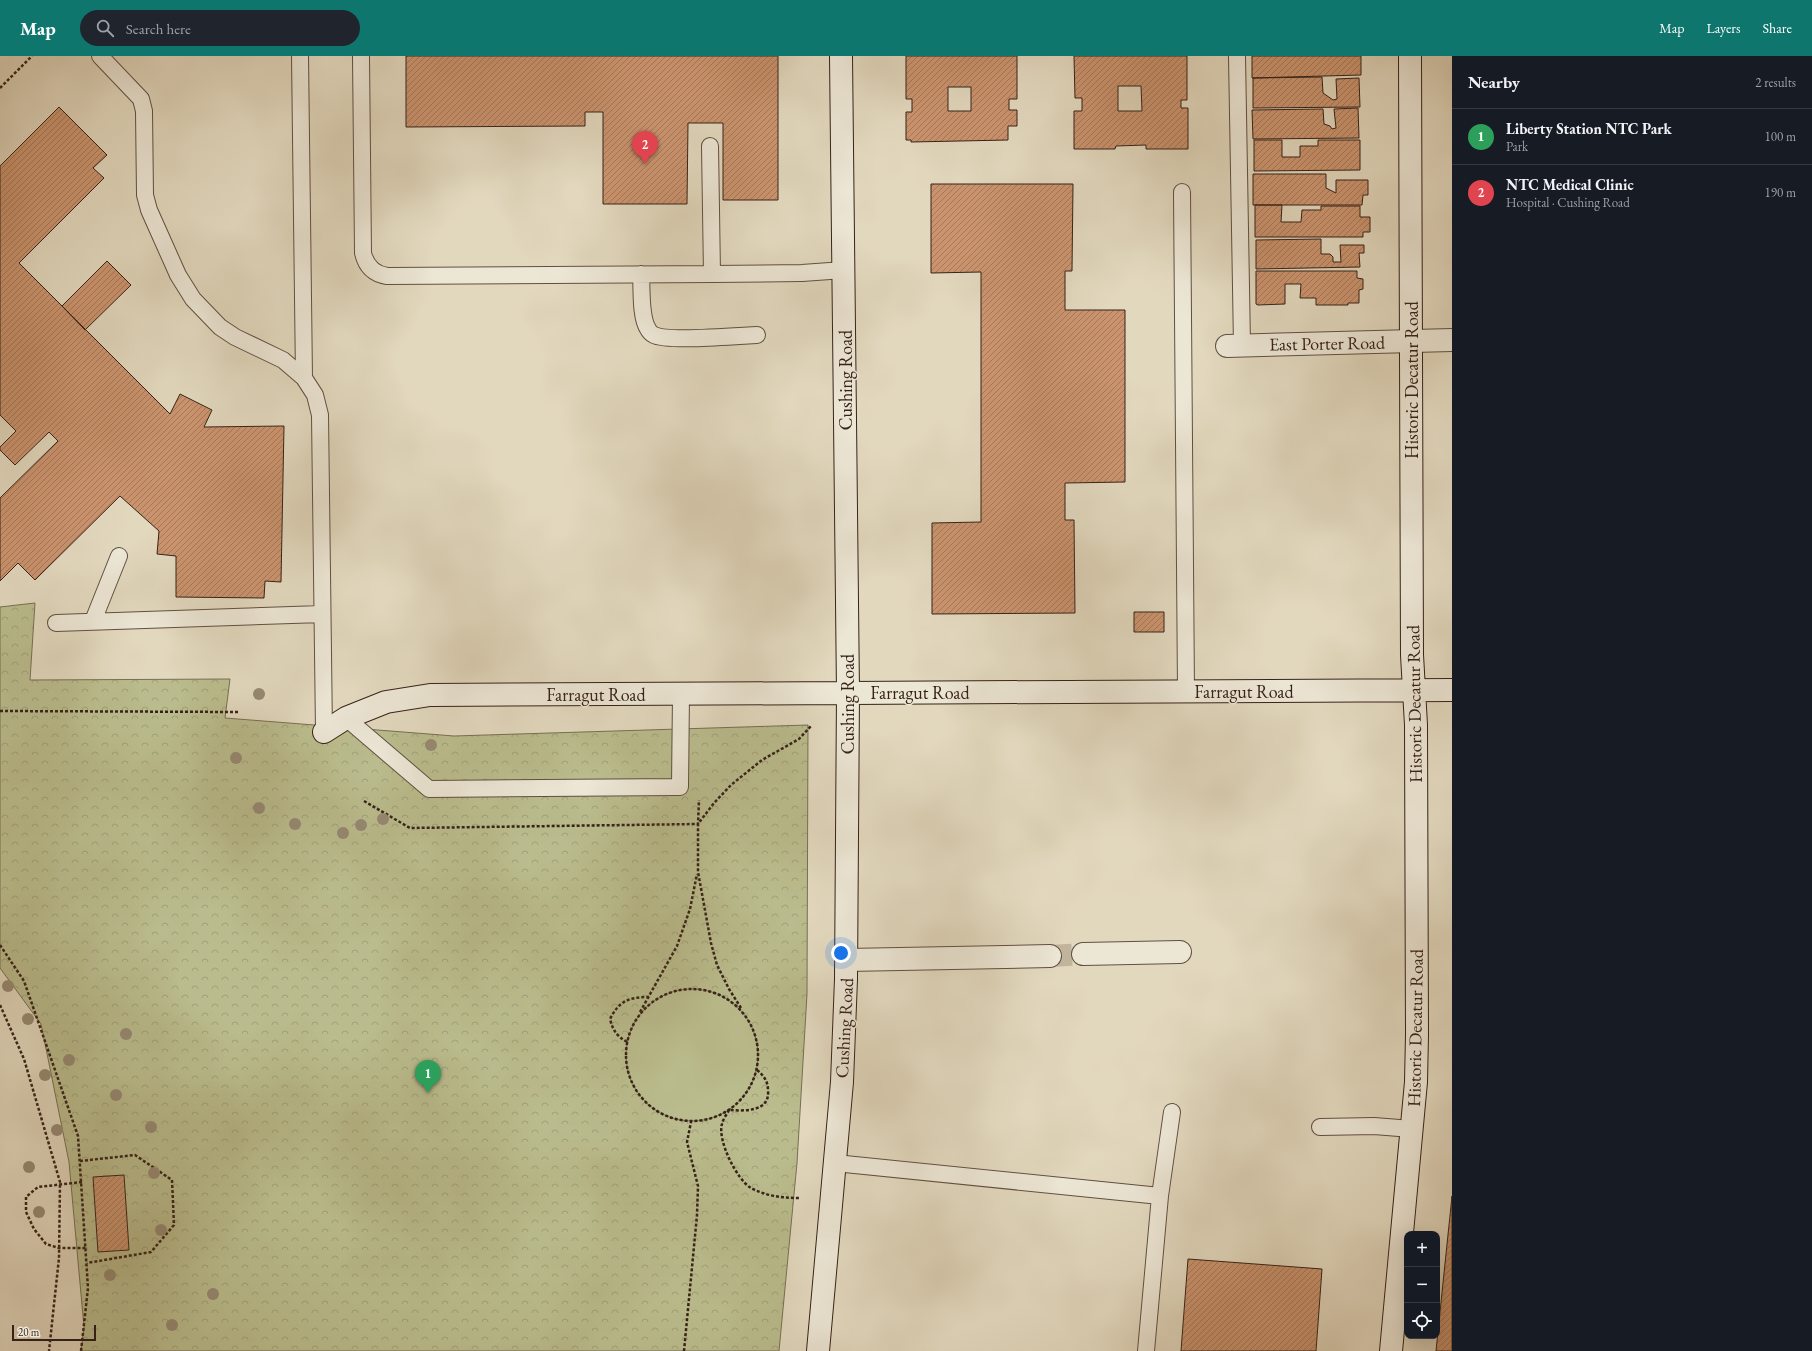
<!DOCTYPE html>
<meta charset="utf-8">
<style>
:root{--surface:#171b24;--page:#20242c;--text:#f1f3f6;--muted:#9ea1a6;--line:#363941;--accent:#0f766e}
body{margin:0;font-family:"EB Garamond",serif;background:var(--page);color:var(--text)}
.controls{position:absolute;right:12px;bottom:12px;display:grid;overflow:hidden;border-radius:8px;box-shadow:0 4px 16px #0002}
.controls button{width:36px;height:36px;display:grid;place-items:center;padding:0;border:0;border-bottom:1px solid var(--line);background:var(--surface);color:var(--text);font:20px sans-serif}
.scale{position:absolute;left:12px;bottom:10px;width:84px;box-sizing:border-box;padding-left:4px;border:2px solid #362219;border-top:0;font-size:11px;line-height:14px;white-space:nowrap;color:#362219;-webkit-text-stroke:3px #ece6d5;paint-order:stroke}
.you{position:absolute;left:841px;top:897px;width:14px;height:14px;margin:-10px;border:3px solid #fff;border-radius:50%;background:#1a73e8;box-shadow:0 0 0 6px #1a73e833}
.badge{display:grid;place-items:center;width:26px;height:26px;border-radius:50%;background:var(--accent);color:#fff;font-size:13px;font-weight:700}
.pin{position:absolute;translate:-50% -33px;filter:drop-shadow(0 1px 2px #0008)}
.pin::after{content:'';position:absolute;top:21px;width:14px;height:12px;background:inherit;clip-path:polygon(0 0,100% 0,50% 100%)}
.list{margin:0;padding:0;list-style:none}
h2{display:flex;justify-content:space-between;align-items:center;height:52px;margin:0;padding:0 16px;font-size:17px}
h2 small{font-size:13px;font-weight:400;color:var(--muted)}
.list li{display:grid;grid-template-columns:26px 1fr auto;gap:12px;align-items:center;box-sizing:border-box;height:56px;padding:0 16px;border-top:1px solid var(--line)}
.list b{display:block;font-size:15px;white-space:nowrap}
.list p{margin:0;font-size:13px;white-space:nowrap;color:var(--muted)}
.list em{font-size:13px;font-style:normal;color:var(--muted)}
.icon{flex:none;width:22px;height:22px;fill:none;stroke:currentColor;stroke-width:2;stroke-linecap:round;stroke-linejoin:round}
.map{position:relative;flex:none;width:1452px;height:1295px;overflow:hidden}
header{display:flex;align-items:center;gap:24px;box-sizing:border-box;height:56px;padding:0 20px;background:var(--accent);color:#fff}
header strong{font-size:19px}
nav{display:flex;gap:22px;margin-inline-start:auto;font-size:14px}
.search{width:280px;height:36px;background:var(--page);display:flex;align-items:center;gap:10px;box-sizing:border-box;padding:0 14px;border-radius:22px;color:var(--muted);font-size:15px}
main{display:flex}
aside{flex:1;background:var(--surface)}
.map>svg:first-child{display:block}
.park{fill:url(#park-crowns);stroke:#786f53}
.garden{fill:#babc8d;stroke:#786f53}
.building{fill:url(#building-hatch);stroke:#362219;fill-rule:evenodd}
.lines{fill:none;stroke-linecap:round;stroke-linejoin:round}
.street-tunnel{stroke:#c0b49d;stroke-width:22;stroke-dasharray:22 11;stroke-linecap:butt}
.lane-casing{stroke:#615042;stroke-width:18}
.street-casing{stroke:#615042;stroke-width:24}
.secondary-casing{stroke:#362219;stroke-width:24}
.path{stroke:#362219;stroke-width:2.5;stroke-dasharray:3 2;stroke-linecap:butt}
.lane{stroke:#ece6d5;stroke-width:16}
.street{stroke:#ece6d5;stroke-width:22}
.secondary{stroke:#ece6d5;stroke-width:22}
.tree{fill:#968973}
.labels{text-anchor:middle;dominant-baseline:central;stroke-width:3;stroke-linejoin:round;paint-order:stroke}
.street-label{font-size:18px;fill:#362219;stroke:#ece6d5}
</style>
<header>
<strong>Map</strong>
<div class="search"><svg class="icon" aria-label="search" viewBox="0 0 24 24"><circle cx="10" cy="10" r="6"/><path d="M15 15l6 6"/></svg>Search here</div>
<nav><a>Map</a><a>Layers</a><a>Share</a></nav>
</header>
<main>
<div class="map">
<svg width="1452" height="1295" viewBox="0 0 1452 1295">
<defs>
<pattern id="park-crowns" width="20" height="18" patternUnits="userSpaceOnUse"><rect width="20" height="18" fill="#babc8d"/><path d="M2 6a3 3 0 1 1 6 0M12 15a3 3 0 1 1 6 0" fill="none" stroke="#a0a179"/></pattern>
<pattern id="building-hatch" width="6" height="6" patternUnits="userSpaceOnUse"><rect width="6" height="6" fill="#cb946f"/><path d="M-1 1l2-2M0 6l6-6M5 7l2-2" fill="none" stroke="#a6785a"/></pattern>
</defs>
<rect width="100%" height="100%" fill="#e2d8be"/>
<filter id="stains"><feTurbulence type="fractalNoise" baseFrequency=".005" numOctaves="4"/><feColorMatrix values="0 0 0 0 .2 0 0 0 0 .09 0 0 0 0 .02 0 0 0 .5 -.17"/></filter>
<radialGradient id="worn" r=".72"><stop offset=".6" stop-color="#630" stop-opacity="0"/><stop offset="1" stop-color="#630" stop-opacity=".3"/></radialGradient>
<path class="park" d="M35,547L30,624L230,623L225,662L454,680L808,669L807,938L797,1107L779,1295H81L84,1271L69,1106L41,968L0,912V551Z"/>
<path class="garden" d="M626 999a66 66 0 1 1 132 0a66 66 0 1 1-132 0Z"/>
<path class="building" d="M406,0H778V144H723V67H688L687,148H603V56H585V70L406,71Z
M906,0H1017V43H1009V54H1017V70H1008V84L911,86V84H906V56H912V43H906ZM948,31H971V55H948Z
M1074,0H1187V44H1181V52H1188V93H1146V89L1116,90L1115,93H1074V55H1082V42H1075ZM1118,30H1141L1142,55H1118Z
M1252,0H1361V19L1252,22Z
M1322,21L1323,37L1333,44L1337,43L1336,23L1359,22L1360,51L1253,52V22Z
M59,51L107,99L93,112L104,122L19,207L170,358L180,338L212,354L204,371L284,370L281,526L265,525L264,542L176,541V500L157,498L159,475L120,440L35,524L18,507L0,525V442L58,385L49,376L15,409L0,394V391L16,375L0,359V110Z
M1358,52L1359,82L1253,83L1252,54L1323,53L1324,68L1330,70L1332,73L1336,72L1334,53Z
M1254,84H1282V101H1300V90H1318V84H1360V114L1254,115Z
M1253,118H1326V132L1336,137V124H1368V139H1363L1362,149H1253Z
M931,128H1073L1072,215H1065V254H1125V426L1065,427V464H1074L1075,557L932,558V467L981,466V216L931,217Z
M1255,149H1282L1281,166H1301L1302,154H1321V150H1360V161H1370V176H1363V181H1255Z
M1321,183V198H1330L1333,201V206H1341L1340,189H1364V197H1359L1360,211L1256,213V184Z
M107,205L131,229L85,274L62,250Z
M1256,215H1357V222L1363,223V233L1359,234V247H1348V249H1316V242H1300L1301,228H1285V248L1258,249L1256,248Z
M1134,556H1164V576H1134Z
M124,1119L129,1194L98,1196L93,1121Z
M1452,1140V1295H1436Z
M1188,1203L1322,1213L1316,1295H1181Z"/>
<g class="lines">
<path class="street-tunnel" d="M1050,900L1083,898"/>
<g class="lane-casing">
<path id="lane" d="M100,0L141,43L144,55L145,139L149,154L178,219L193,243L220,271L235,281L283,304L304,322L315,339L320,359L324,676
M300,0L304,322
M361,0L363,197C366,210 374,218 387,220L712,218L802,217L844,214
M1237,0L1242,289
M710,90L712,218
M1182,136L1186,635
M641,218C642,232 640,261 648,273C649,275 652,278 654,279C668,286 737,280 757,279
M93,565L119,500
M56,567L322,558
M346,662L429,733L680,731L681,638
M1320,1071L1374,1070L1412,1073
M835,1107L1160,1140
M1146,1295L1160,1140L1172,1056"/>
</g>
<g class="street-casing">
<path id="street" d="M1227,290L1452,284
M1083,898L1180,896
M847,904L1050,900"/>
</g>
<g class="secondary-casing">
<path id="secondary" d="M324,676L346,662L386,646L430,639L1452,634
M818,1295L842,1026L846,923L848,637L841,0
M1391,1295L1416,1026L1417,979L1416,669L1412,599L1410,0"/>
</g>
<path class="path" d="M0,32L32,0
M0,655L238,656
M364,745L410,772L698,768L699,744
M0,889L24,925L78,1080L88,1232L81,1295
M626 999a66 66 0 1 1 132 0a66 66 0 1 1-132 0Z
M0,949L24,1003L60,1126L59,1202L49,1295
M741,952L729,933L717,909L711,887L698,816V768L714,747L731,729L762,704L799,683L811,670
M640,956L677,890L690,853L697,818
M627,986C617,980 613,975 610,963C619,945 629,941 649,941
M757,1014C764,1020 768,1025 768,1035C770,1056 744,1055 729,1054C727,1058 723,1063 722,1068C717,1084 737,1124 751,1132C766,1140 782,1142 799,1142
M80,1105L135,1099L172,1124L174,1169L151,1196L87,1207
M82,1126L38,1131L26,1141V1156L34,1173L46,1188L59,1192H86
M684,1295L697,1159L698,1130L687,1086L691,1066"/>
<use href="#lane" class="lane"/>
<use href="#street" class="street"/>
<use href="#secondary" class="secondary"/>
</g>
<g class="tree">
<circle cx="259" cy="638" r="6"/>
<circle cx="431" cy="689" r="6"/>
<circle cx="236" cy="702" r="6"/>
<circle cx="259" cy="752" r="6"/>
<circle cx="383" cy="763" r="6"/>
<circle cx="295" cy="768" r="6"/>
<circle cx="361" cy="769" r="6"/>
<circle cx="343" cy="777" r="6"/>
<circle cx="8" cy="930" r="6"/>
<circle cx="28" cy="963" r="6"/>
<circle cx="126" cy="978" r="6"/>
<circle cx="69" cy="1004" r="6"/>
<circle cx="45" cy="1019" r="6"/>
<circle cx="116" cy="1039" r="6"/>
<circle cx="151" cy="1071" r="6"/>
<circle cx="57" cy="1074" r="6"/>
<circle cx="29" cy="1111" r="6"/>
<circle cx="154" cy="1117" r="6"/>
<circle cx="39" cy="1156" r="6"/>
<circle cx="161" cy="1174" r="6"/>
<circle cx="110" cy="1219" r="6"/>
<circle cx="213" cy="1238" r="6"/>
<circle cx="172" cy="1269" r="6"/>
</g>
<g class="labels">
<g class="street-label">
<text transform="translate(1327 287) rotate(-1)">East Porter Road</text>
<text transform="translate(845 324) rotate(-90)">Cushing Road</text>
<text transform="translate(1411 324) rotate(-90)">Historic Decatur Road</text>
<text x="1244" y="635">Farragut Road</text>
<text x="920" y="636">Farragut Road</text>
<text x="596" y="638">Farragut Road</text>
<text transform="translate(847 648) rotate(-90)">Cushing Road</text>
<text transform="translate(1414 648) rotate(-91)">Historic Decatur Road</text>
<text transform="translate(844 972) rotate(-87)">Cushing Road</text>
<text transform="translate(1415 972) rotate(-89)">Historic Decatur Road</text>
</g>
</g>
<rect width="100%" height="100%" filter="url(#stains)"/>
<rect width="100%" height="100%" fill="url(#worn)"/>
</svg>
<div class="controls">
<button>+</button>
<button>−</button>
<button><svg class="icon" aria-label="locate" viewBox="0 0 24 24"><circle cx="12" cy="12" r="6"/><path d="M12 2v4M12 18v4M2 12h4M18 12h4"/></svg></button>
</div>
<div class="scale">20 m</div>
<div class="you"></div>
<div class="pin badge" style="left:428px;top:1037px;background:#2e9e5b">1</div>
<div class="pin badge" style="left:645px;top:108px;background:#e0444e">2</div>
</div>
<aside>
<h2>Nearby<small>2 results</small></h2>
<ul class="list">
<li><span class="badge" style="background:#2e9e5b">1</span><div><b>Liberty Station NTC Park</b><p>Park</p></div><em>100 m</em></li>
<li><span class="badge" style="background:#e0444e">2</span><div><b>NTC Medical Clinic</b><p>Hospital · Cushing Road</p></div><em>190 m</em></li>
</ul>
</aside>
</main>
